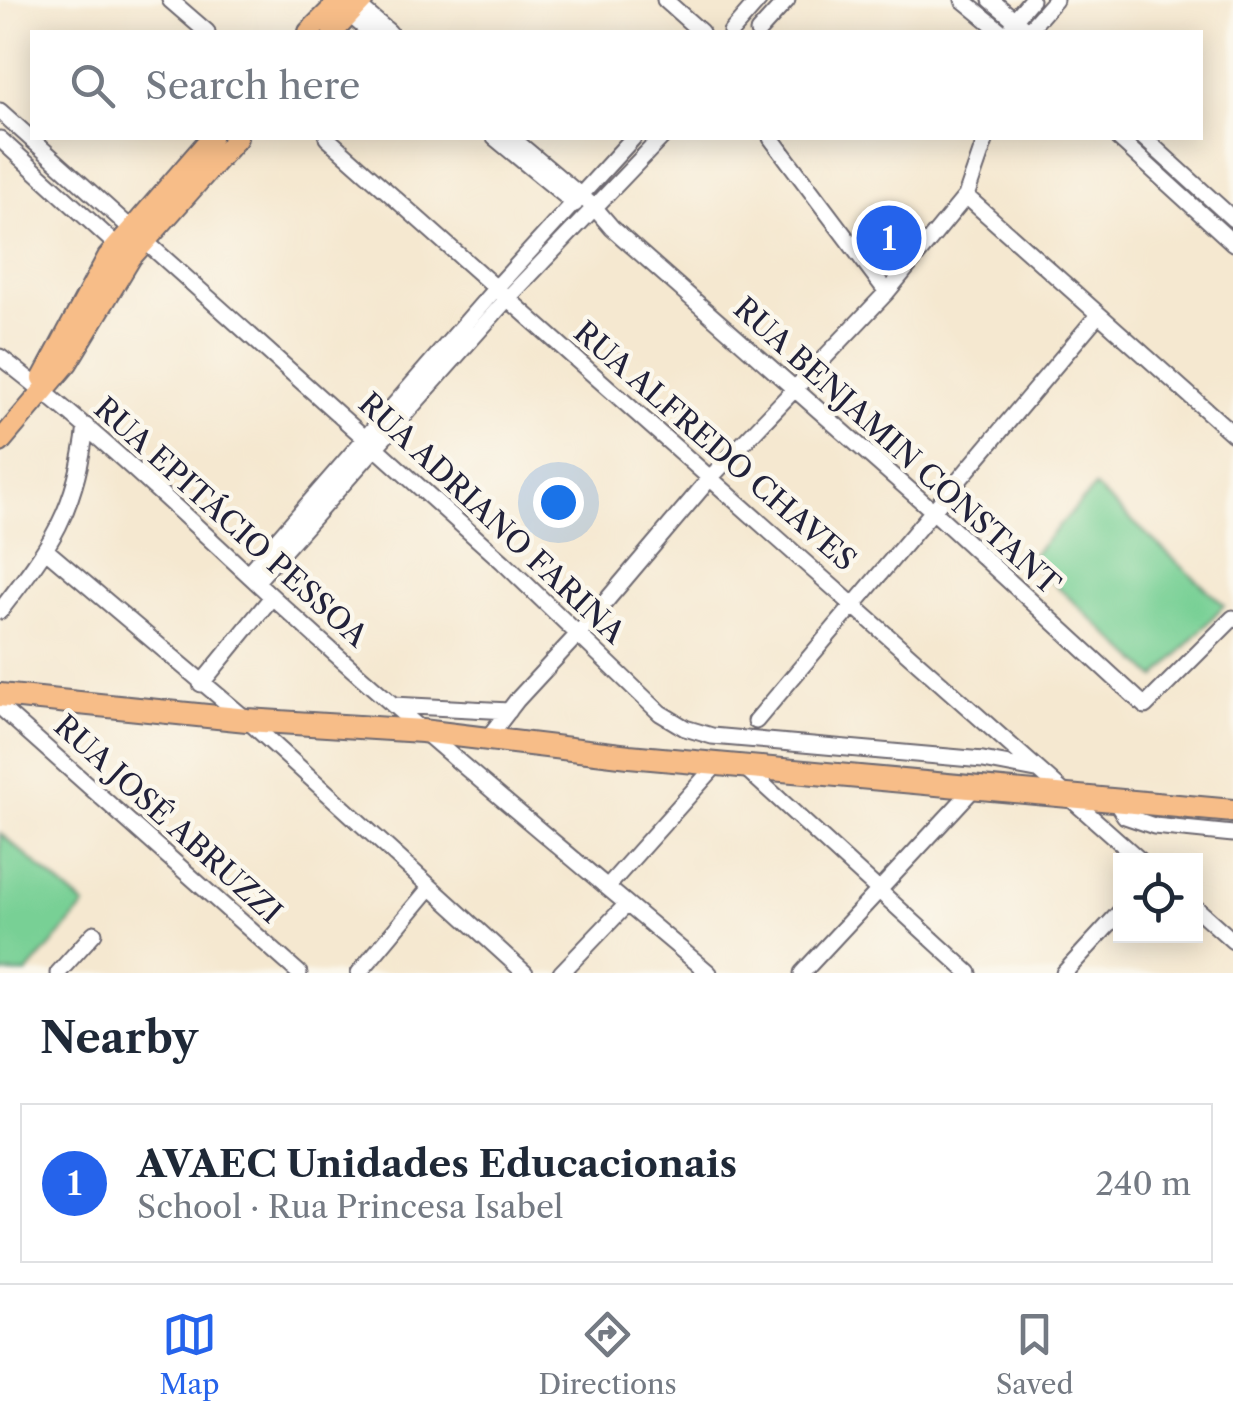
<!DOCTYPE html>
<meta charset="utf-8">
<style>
:root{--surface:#fff;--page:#f6f6f7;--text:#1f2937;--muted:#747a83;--line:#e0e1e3;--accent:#2563eb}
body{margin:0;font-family:"Libre Caslon Text",serif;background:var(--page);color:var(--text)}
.controls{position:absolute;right:30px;bottom:30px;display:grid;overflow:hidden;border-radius:0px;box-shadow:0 5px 25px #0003}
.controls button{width:90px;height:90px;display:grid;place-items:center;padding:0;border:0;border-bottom:2px solid var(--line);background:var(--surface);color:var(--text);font:50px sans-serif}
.you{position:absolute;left:558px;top:502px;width:35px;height:35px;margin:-25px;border:8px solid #fff;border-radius:50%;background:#1a73e8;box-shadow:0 0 0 15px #1a73e833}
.badge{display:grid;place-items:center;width:65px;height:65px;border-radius:50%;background:var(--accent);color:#fff;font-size:32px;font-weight:700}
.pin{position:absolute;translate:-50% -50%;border:5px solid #fff;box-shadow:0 2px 10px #0006}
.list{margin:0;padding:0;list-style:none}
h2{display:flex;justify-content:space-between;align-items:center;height:130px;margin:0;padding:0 40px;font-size:42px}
h2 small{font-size:32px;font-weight:400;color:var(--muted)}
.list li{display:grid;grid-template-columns:65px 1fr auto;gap:30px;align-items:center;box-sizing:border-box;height:160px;margin:0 20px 20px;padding:0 20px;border:2px solid var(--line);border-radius:0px}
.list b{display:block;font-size:38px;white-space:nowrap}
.list p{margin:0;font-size:32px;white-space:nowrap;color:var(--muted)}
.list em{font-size:32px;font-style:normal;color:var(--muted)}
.icon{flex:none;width:55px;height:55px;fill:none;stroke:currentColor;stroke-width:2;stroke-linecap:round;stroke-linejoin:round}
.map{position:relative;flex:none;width:1233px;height:973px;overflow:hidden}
.search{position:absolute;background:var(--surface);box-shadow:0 5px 25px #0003;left:30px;right:30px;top:30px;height:110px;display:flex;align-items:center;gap:25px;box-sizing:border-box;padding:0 35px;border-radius:0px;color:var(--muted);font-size:38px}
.sheet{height:310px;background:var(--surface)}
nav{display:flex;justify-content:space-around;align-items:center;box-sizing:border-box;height:140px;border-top:2px solid var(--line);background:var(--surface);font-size:28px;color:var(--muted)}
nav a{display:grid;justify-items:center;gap:5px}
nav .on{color:var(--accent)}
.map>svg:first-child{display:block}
.green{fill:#78d095;stroke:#4d7968;stroke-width:2.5}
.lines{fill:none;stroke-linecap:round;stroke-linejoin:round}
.minor-casing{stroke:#6c676f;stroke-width:19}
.major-casing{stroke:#6c676f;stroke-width:24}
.highway-casing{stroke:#6c676f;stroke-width:26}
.minor{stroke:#fff;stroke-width:15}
.major{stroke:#f7bd88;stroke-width:20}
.highway{stroke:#f7bd88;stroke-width:22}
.labels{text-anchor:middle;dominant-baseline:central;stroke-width:9;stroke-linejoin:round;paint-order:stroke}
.street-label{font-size:30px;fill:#22223b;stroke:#fbf7ec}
</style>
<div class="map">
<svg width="1233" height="973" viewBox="0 0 1233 973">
<rect width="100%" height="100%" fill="#fbf7ec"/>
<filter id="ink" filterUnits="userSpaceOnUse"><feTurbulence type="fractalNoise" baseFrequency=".01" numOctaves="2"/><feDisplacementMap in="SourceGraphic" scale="20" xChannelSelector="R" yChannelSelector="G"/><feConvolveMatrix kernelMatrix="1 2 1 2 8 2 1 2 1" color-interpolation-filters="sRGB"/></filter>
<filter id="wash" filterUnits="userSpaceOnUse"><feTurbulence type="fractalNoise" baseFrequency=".0048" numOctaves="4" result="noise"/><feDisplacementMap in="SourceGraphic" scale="40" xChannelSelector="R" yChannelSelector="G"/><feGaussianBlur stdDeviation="2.25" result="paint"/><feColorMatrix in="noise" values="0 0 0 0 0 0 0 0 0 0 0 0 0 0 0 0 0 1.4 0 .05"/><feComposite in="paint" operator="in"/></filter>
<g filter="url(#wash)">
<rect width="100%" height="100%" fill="#f5e8d0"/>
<path class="green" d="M1095,487L1224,605L1156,678L1028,560Z
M0,833L85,906L27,973H0Z"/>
</g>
<g filter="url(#ink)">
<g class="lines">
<g class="minor-casing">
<path id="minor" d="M170,0L207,32
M351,0L389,32
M665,0L701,32
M963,0L1002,32
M991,0L1029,32
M343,9L370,32
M1012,29L1014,20L1031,0
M731,32L759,0
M758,32L787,0
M1027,32L1055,0
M0,111L503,562L660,713L685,728L712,736L983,760L1036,770
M327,138L1141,861
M495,138L575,204
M512,138L594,207L612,228L932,510L1145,706L1233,618
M771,138L887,292
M1118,138L1233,243
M1144,138L1233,219
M0,139L123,251
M966,196L1233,434
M0,357C115,445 216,547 323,643C449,756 580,864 709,973
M47,551L247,720L525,973
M248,573L496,288L633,138
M256,582L507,299L661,138
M0,611C51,545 76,512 86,426
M201,684L272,597
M393,705L509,711
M0,707L299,973
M756,721L1098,315
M487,739L517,700L579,633L711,477L887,292L966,196L986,138
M743,766L969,973
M1115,801L1125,816L1154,826L1233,834
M608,886L718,763
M1196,908L1233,941
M58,973L94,933
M359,973L429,889
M561,973L627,904
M802,973L976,786
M1064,973L1120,912"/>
</g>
<g class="major-casing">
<path id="major" d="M309,32L341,0
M333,32L363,0
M43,378L108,257L211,138
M0,442L67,363L131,257L237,138"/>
</g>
<g class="highway-casing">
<path id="highway" d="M0,695L247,720L422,731L629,756L1233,811"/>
</g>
<use href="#minor" class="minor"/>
<use href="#major" class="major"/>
<use href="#highway" class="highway"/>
</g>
</g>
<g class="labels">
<g class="street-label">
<text transform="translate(715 446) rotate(41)">RUA ALFREDO CHAVES</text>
<text transform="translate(897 446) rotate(42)">RUA BENJAMIN CONSTANT</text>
<text transform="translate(492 518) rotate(43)">RUA ADRIANO FARINA</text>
<text transform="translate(231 522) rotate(42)">RUA EPITÁCIO PESSOA</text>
<text transform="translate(168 819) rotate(42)">RUA JOSÉ ABRUZZI</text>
</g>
</g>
</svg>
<div class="controls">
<button><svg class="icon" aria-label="locate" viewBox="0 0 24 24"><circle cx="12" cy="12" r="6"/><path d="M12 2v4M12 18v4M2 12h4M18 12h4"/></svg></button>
</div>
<div class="you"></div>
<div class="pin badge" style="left:889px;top:238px">1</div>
<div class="search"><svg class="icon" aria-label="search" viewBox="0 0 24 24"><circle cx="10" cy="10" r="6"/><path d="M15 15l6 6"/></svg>Search here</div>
</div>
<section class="sheet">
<h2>Nearby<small></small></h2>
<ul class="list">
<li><span class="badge">1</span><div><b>AVAEC Unidades Educacionais</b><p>School · Rua Princesa Isabel</p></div><em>240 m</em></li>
</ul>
</section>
<nav>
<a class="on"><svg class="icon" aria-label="map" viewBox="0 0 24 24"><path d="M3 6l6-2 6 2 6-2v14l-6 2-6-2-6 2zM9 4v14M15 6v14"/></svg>Map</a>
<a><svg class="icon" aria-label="directions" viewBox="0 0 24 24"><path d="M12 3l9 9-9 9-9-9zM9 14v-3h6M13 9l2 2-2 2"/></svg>Directions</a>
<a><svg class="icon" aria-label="saved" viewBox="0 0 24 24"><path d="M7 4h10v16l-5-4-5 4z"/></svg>Saved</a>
</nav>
